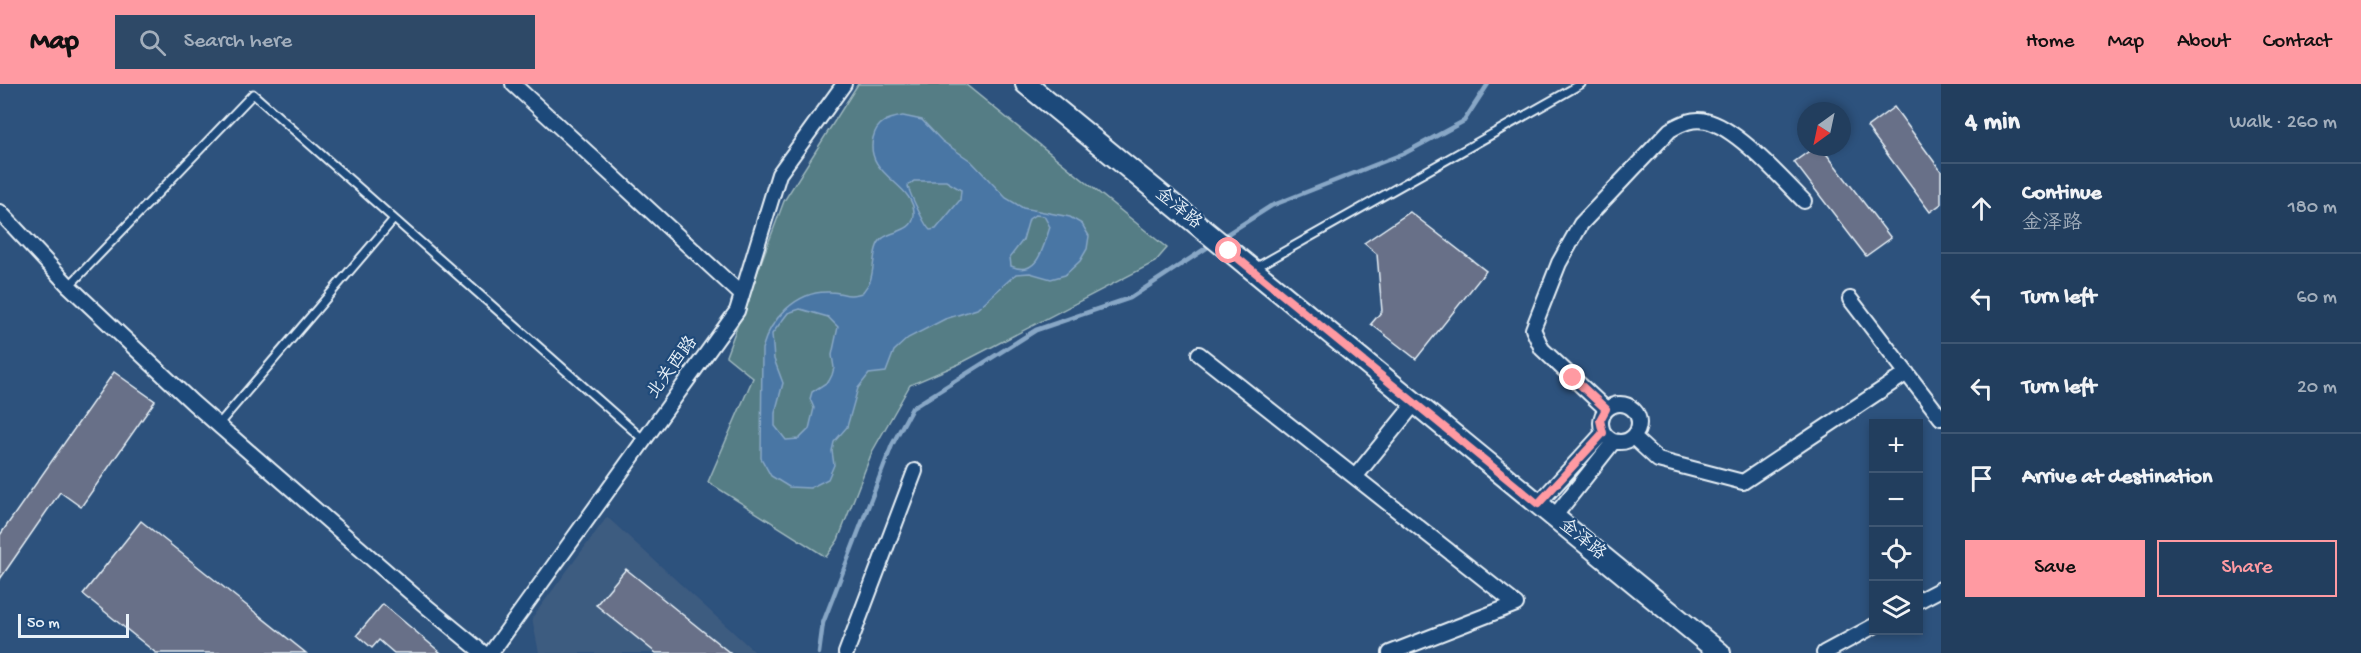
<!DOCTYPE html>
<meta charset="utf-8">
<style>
:root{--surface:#223e5e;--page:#2e4967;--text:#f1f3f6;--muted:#a2aebc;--line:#3f5773;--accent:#ff9aa2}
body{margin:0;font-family:"Gochi Hand","LXGW WenKai TC",sans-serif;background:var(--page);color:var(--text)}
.controls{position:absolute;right:18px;bottom:18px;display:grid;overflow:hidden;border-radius:0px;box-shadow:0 3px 9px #0003}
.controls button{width:54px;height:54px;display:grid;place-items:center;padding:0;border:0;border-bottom:2px solid var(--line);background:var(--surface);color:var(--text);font:30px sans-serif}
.compass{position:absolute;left:1797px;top:18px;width:54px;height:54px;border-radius:50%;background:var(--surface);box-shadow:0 3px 9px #0003;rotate:213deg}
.scale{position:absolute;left:18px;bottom:15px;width:111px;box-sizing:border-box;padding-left:6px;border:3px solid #e8f1f8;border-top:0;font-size:16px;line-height:21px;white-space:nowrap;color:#e8f1f8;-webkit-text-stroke:4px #1f4a7a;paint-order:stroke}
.stop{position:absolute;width:18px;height:18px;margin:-14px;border:4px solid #ff9aa2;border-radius:50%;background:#fff}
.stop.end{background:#ff9aa2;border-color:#fff;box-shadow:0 2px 6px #0008}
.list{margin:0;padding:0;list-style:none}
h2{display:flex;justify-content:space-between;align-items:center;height:78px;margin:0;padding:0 24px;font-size:26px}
h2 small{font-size:20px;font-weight:400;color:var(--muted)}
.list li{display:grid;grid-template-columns:39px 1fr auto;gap:18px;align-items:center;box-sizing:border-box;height:90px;padding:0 24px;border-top:2px solid var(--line)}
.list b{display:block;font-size:22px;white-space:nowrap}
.list p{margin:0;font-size:20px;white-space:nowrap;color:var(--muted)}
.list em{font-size:20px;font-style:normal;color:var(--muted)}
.actions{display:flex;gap:12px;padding:18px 24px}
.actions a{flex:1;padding:14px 0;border:2px solid var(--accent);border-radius:0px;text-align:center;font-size:21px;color:var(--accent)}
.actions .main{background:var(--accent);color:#111}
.icon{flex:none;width:33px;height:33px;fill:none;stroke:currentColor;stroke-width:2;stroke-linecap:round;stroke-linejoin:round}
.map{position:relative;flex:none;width:1941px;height:569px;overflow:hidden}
header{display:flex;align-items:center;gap:36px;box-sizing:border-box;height:84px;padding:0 30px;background:var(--accent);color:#111}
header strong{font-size:28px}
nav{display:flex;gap:33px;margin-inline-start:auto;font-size:21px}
.search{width:420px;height:54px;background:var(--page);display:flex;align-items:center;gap:15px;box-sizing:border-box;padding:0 21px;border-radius:0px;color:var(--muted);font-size:22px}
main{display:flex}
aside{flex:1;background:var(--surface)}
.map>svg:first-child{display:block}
.built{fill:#3e5b80}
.green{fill:#547d85;stroke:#9eb7be;stroke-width:1.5}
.water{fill:#4876a4;stroke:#88a7c6;stroke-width:1.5;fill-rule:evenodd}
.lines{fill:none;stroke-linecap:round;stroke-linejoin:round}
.stream{stroke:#88a7c6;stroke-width:4.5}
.building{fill:#677088;stroke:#e8f1f8;stroke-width:1.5}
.lane-casing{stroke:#e8f1f8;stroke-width:11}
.street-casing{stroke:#e8f1f8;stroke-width:18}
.secondary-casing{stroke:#e8f1f8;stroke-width:24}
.lane{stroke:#1f4a7a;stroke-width:7}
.street{stroke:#1f4a7a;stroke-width:14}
.secondary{stroke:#1f4a7a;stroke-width:20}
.route{stroke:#ff9aa2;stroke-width:8}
.labels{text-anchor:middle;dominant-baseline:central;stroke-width:4.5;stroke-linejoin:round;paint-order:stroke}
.street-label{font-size:18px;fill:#e8f1f8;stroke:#1f4a7a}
</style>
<header>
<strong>Map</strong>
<div class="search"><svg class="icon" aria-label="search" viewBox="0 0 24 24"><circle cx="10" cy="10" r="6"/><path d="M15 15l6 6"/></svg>Search here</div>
<nav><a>Home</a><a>Map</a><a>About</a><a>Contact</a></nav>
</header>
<main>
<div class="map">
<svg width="1941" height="569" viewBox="0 0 1941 569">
<rect width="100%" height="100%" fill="#2d527d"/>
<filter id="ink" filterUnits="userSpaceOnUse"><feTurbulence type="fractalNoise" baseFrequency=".0167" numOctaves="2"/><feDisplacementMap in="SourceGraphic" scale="12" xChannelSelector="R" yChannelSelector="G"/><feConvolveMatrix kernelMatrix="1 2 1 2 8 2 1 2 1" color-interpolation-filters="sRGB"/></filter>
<g filter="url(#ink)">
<path class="built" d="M607,433L756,569H539L532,534Z"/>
<path class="green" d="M858,0H965L1167,164L1155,178L959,280L910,301L872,368L838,456L826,473L708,398L753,294L726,272L784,117Z"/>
<path class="water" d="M903,32L922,36L942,57L971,77L1006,114L1023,124L1070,133L1082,140L1089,152L1087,165L1080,177L1065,191L1051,195L1030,189L1016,190L977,225L945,235L908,254L894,267L886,288L869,290L858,304L847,343L834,358L832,367L834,381L828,395L810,404L789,403L771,392L761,374L762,265C770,236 796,206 830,208C845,208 845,214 862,209C865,205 868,201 870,197C875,185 872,161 883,154C894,146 913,148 914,131C916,100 864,92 873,54C877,37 888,35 903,32ZM914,97H946L961,106L960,116L936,145L930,146C925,142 909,108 908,102ZM1035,131L1044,132L1050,143C1043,163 1038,194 1011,182L1010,173L1023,156L1029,135ZM800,225L828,233L838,243L832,271L834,284L832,291L829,297L812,308L810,315L814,324L809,345L799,355L786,356L775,342V329L783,299L774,275L772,250L788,229Z"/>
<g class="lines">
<path class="stream" d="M1221,154L1271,122L1405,69L1464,37L1488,0
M819,569L823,539L892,361L912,324L1036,246L1130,214L1214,159"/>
</g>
<path class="building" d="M1894,23L1941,87V120L1930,128L1867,43Z
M1815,63H1821L1891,154L1866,172L1794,78Z
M1410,128L1486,187L1416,275L1371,240L1382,227L1377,170L1364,159Z
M114,288L155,317L81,423L60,408L0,495V451Z
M141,437L306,569H156L83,510Z
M626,485L730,569H656L596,521Z
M383,520L441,569H394L379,556L372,564L357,551Z"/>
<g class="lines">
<g class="lane-casing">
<path id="lane" d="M1255,184L1581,0
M69,202L253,10L644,356
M218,341L394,135"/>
</g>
<g class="street-casing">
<path id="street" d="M513,0L742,211
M0,128L69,202L193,319L426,522L483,569
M1850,215L1941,334
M1199,270L1516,520
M1601 339a19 19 0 1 1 38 0a19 19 0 1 1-38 0Z
M1606,325L1542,265L1533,245L1559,179L1581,140L1670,46C1682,39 1693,34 1706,37C1736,43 1782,95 1804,117
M1633,353L1658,376L1743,398L1907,289
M1355,393L1415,319
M1538,420L1603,349
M1554,433L1614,357
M1918,517L1941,505
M491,569L737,227L779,90L844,0
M846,569L915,387
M1390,569L1516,520
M1824,569L1874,542"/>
</g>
<g class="secondary-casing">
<path id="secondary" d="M1026,0L1720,569"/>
</g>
<use href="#lane" class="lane"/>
<use href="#street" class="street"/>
<use href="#secondary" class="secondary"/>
</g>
</g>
<g class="lines" filter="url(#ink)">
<path class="route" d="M1229,167L1538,420L1603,349L1600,336L1606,325L1573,294"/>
</g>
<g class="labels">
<g class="street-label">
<text transform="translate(1178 125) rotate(39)">金泽路</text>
<text transform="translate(673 284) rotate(-54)">北关西路</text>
<text transform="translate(1582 456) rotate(39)">金泽路</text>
</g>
</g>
</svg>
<div class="controls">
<button>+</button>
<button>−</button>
<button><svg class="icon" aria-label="locate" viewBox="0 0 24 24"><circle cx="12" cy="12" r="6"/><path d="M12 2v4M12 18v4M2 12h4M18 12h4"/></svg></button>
<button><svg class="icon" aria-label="layers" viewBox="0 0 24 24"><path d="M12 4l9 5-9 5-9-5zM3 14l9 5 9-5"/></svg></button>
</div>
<svg class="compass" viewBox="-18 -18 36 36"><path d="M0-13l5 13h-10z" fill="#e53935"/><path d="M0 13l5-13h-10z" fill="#a2aebc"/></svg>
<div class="scale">50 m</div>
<div class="stop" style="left:1229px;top:167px"></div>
<div class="stop end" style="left:1573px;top:294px"></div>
</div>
<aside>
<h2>4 min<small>Walk · 260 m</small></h2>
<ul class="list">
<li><svg class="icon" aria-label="ahead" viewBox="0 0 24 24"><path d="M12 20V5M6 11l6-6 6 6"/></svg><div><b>Continue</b><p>金泽路</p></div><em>180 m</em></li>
<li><svg class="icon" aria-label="left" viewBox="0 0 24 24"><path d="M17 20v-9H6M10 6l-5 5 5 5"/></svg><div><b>Turn left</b></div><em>60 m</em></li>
<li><svg class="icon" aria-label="left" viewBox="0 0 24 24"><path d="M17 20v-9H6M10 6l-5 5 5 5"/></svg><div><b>Turn left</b></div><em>20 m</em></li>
<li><svg class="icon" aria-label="arrive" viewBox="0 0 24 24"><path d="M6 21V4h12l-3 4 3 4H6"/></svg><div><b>Arrive at destination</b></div></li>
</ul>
<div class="actions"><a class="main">Save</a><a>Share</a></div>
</aside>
</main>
